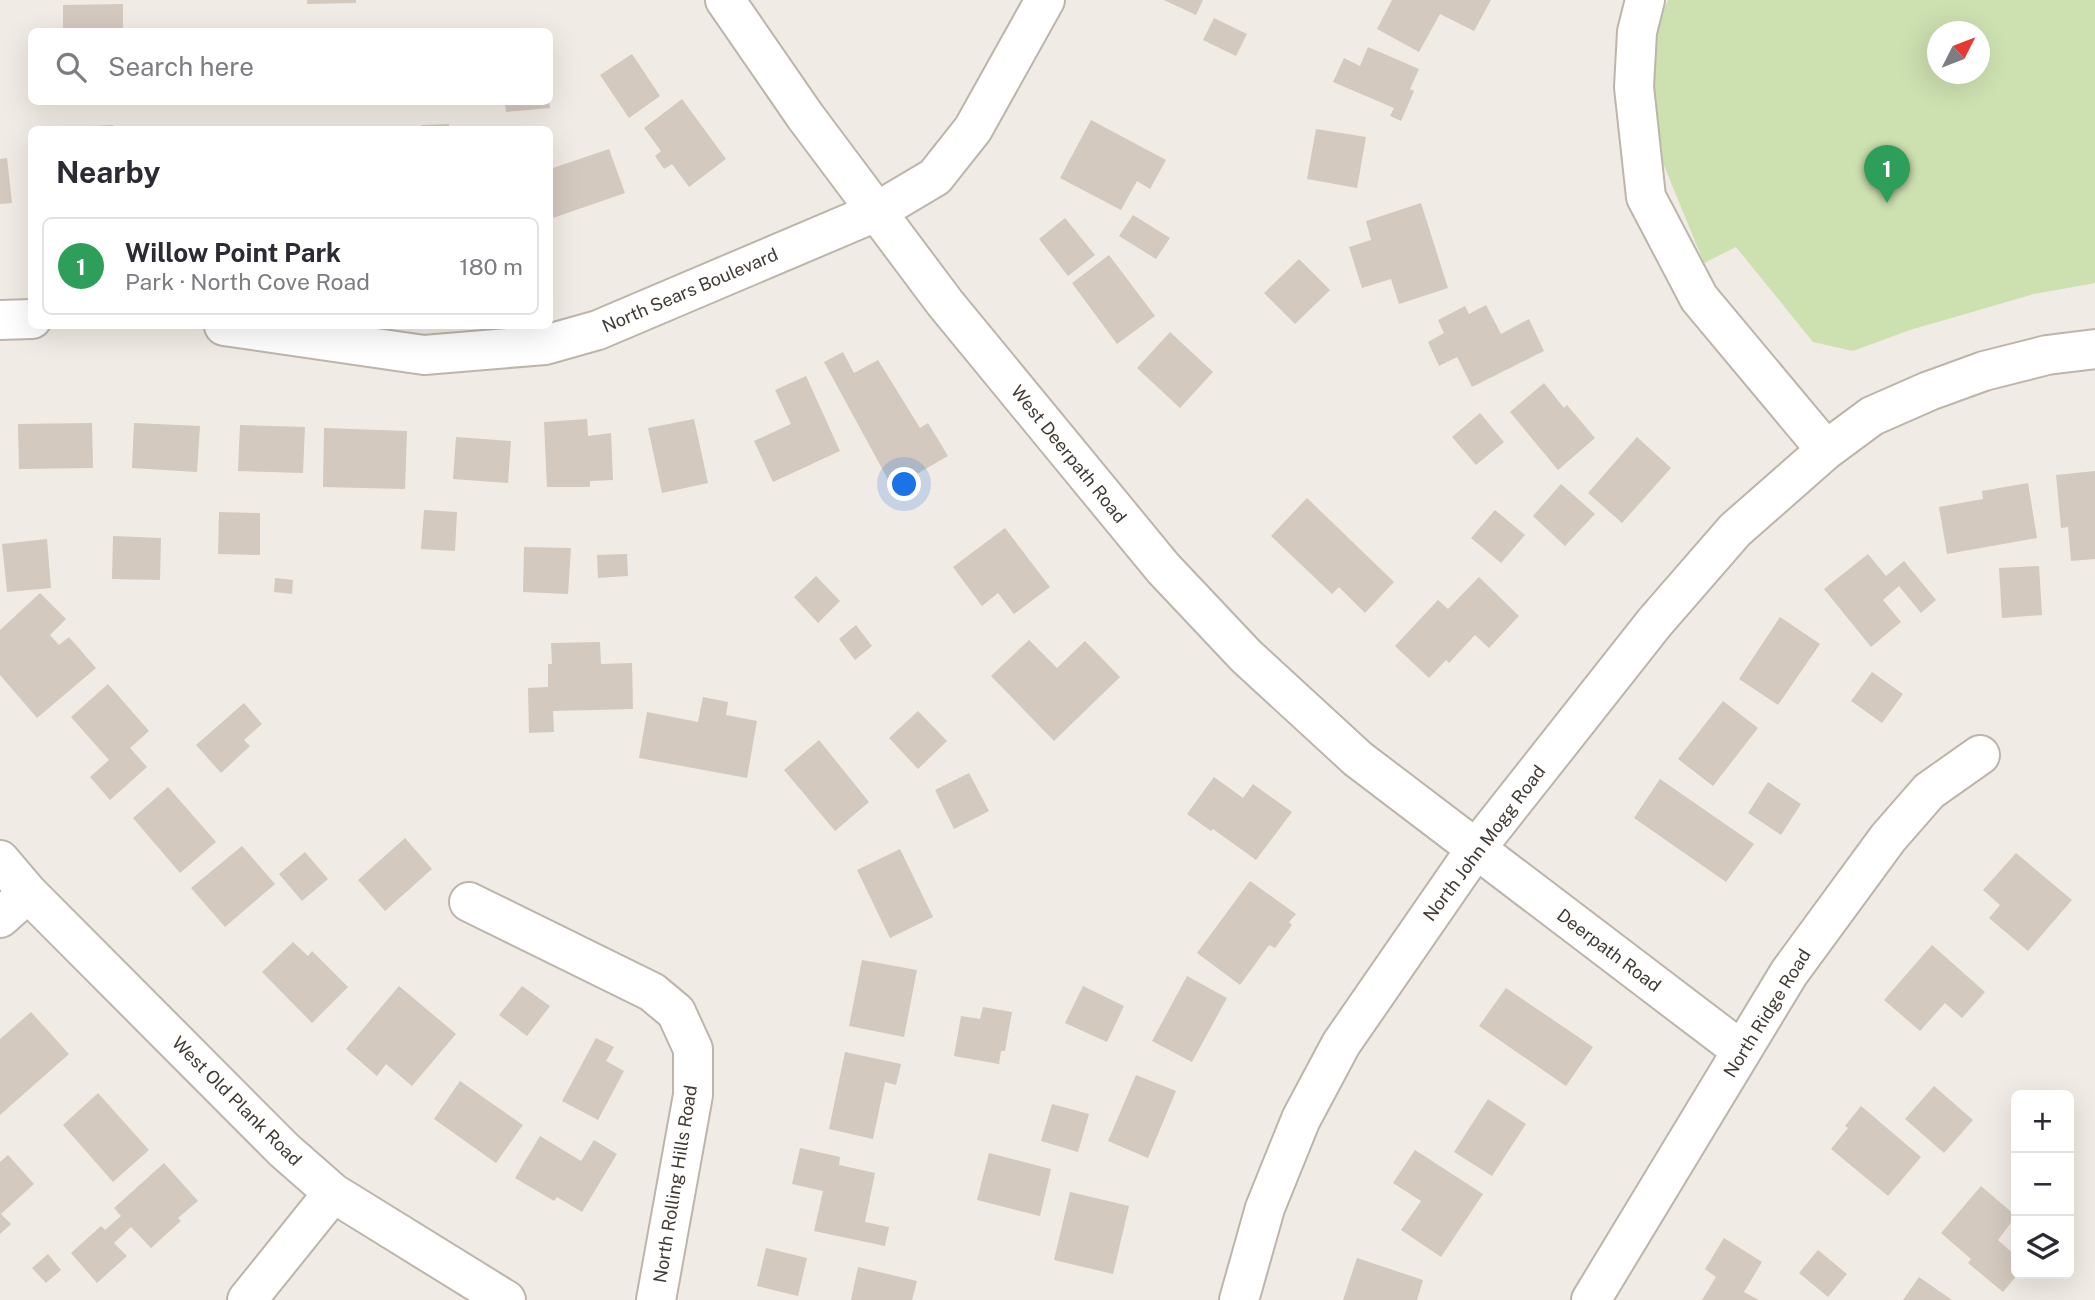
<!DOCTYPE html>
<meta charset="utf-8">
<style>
:root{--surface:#fff;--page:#f2f2f3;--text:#2b2b33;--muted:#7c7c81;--line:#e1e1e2;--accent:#e23929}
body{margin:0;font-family:"Public Sans",sans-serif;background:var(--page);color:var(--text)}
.controls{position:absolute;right:21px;bottom:21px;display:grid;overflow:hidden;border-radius:10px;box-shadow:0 7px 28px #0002}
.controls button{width:63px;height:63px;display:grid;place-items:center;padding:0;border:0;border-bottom:2px solid var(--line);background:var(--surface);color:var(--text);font:35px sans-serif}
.compass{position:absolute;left:1927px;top:21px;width:63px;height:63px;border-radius:50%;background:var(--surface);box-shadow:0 7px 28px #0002;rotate:48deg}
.you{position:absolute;left:905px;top:485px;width:24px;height:24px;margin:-18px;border:5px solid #fff;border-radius:50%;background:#1a73e8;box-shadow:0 0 0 10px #1a73e833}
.badge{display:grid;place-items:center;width:46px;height:46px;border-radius:50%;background:var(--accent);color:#fff;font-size:23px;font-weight:700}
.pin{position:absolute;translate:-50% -58px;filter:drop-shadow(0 2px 4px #0008)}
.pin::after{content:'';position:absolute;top:37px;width:24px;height:21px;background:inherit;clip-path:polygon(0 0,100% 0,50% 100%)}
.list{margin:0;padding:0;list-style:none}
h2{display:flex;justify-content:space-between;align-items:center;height:91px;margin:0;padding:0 28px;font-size:30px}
h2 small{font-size:23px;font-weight:400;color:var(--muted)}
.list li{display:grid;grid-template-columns:46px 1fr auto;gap:21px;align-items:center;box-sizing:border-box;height:98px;margin:0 14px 14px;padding:0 14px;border:2px solid var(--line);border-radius:10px}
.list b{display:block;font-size:26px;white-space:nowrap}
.list p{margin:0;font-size:23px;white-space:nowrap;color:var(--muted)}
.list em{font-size:23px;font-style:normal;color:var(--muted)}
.icon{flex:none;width:38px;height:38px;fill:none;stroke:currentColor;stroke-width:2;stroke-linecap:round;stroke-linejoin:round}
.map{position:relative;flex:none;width:2095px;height:1300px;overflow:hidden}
.search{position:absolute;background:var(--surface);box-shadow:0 7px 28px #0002;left:28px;top:28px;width:525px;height:77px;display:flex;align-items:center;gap:18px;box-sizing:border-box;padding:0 24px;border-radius:10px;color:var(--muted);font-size:26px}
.panel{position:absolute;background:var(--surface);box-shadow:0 7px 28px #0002;left:28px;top:126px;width:525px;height:203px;border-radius:10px}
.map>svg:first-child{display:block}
.green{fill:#cde0b0;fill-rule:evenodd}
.building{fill:#d3c9be}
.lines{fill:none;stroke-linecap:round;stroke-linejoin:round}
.minor-casing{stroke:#bdb5ab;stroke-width:42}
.minor{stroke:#fff;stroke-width:38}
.labels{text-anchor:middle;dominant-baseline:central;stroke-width:5;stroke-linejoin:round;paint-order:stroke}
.street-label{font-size:18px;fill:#413b34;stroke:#fff}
</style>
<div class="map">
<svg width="2095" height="1300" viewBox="0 0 2095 1300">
<rect width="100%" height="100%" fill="#f0ebe4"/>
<path class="green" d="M1668,0H2095V283L2034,294L1910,330L1853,351L1813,342L1736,247L1704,263L1663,163L1650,89L1653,34ZM1938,32H1980V74H1938Z"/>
<path class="building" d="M307,0H356V3L307,4Z
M1164,0H1203L1196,15Z
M1392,0H1491L1474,31L1440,14L1419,52L1377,29Z
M123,4V32H63V5Z
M1214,18L1247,34L1236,56L1203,40Z
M1368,47L1419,69L1410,89L1414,91L1401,121L1390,116L1394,108L1333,82L1344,58L1360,66Z
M632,54L660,96L629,118L600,75Z
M682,99L726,159L689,187L672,164L664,169L655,156L661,151L644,128Z
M156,102H193V105H156Z
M505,102H549L550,108L506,112Z
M1091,120L1166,160L1150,189L1137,181L1121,210L1060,178Z
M449,124V130H421V125Z
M113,125V130H73V127Z
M1316,129L1366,137L1357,188L1307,179Z
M609,149L625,193L550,219V169Z
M7,158L12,203L0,204V159Z
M1421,203L1448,288L1399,304L1391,279L1362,288L1349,247L1371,240L1366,221Z
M1133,215L1170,238L1156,259L1119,236Z
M1065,218L1095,255L1068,276L1039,239Z
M1109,255L1155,316L1117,344L1072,283Z
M1299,259L1330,290L1295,324L1264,293Z
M1486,305L1501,334L1529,319L1544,351L1472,387L1457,357L1439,366L1428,342L1444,333L1438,320L1465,306L1469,314Z
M1170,332L1213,372L1180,408L1137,368Z
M843,352L854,373L878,360L920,428L928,423L948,456L908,479L906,476L891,485L824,362Z
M806,376L840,451L773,482L754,441L791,424L775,390Z
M1544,383L1564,408L1567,405L1595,438L1558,470L1510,412Z
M1480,413L1504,442L1476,465L1452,437Z
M587,419L588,436L611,433L613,480L590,481V487H547L544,422Z
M694,419L708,483L662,493L648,428Z
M92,423L93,468L19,469L18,424Z
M134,423L200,426L197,472L132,468Z
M240,425L305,427L303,473L238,471Z
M324,428L407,431L405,489L323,487Z
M456,437L511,441L508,483L453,479Z
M1637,437L1671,468L1622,523L1588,493Z
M2095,471V559L2071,561L2068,527L2061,528L2056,475Z
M2028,483L2037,538L1947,554L1939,507L1983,499L1982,491Z
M1561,484L1595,514L1565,546L1533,516Z
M1307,498L1394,582L1365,613L1339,587L1332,594L1271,536Z
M424,510L457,512L455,551L421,549Z
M1495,510L1525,535L1501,563L1471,538Z
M219,512L260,513V555L218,554Z
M1005,528L1050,587L1014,614L998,593L982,606L953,567Z
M113,536L161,538L160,580L112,579Z
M47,539L51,588L7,592L2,544Z
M524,547L571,548L568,594L523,592Z
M627,554L628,576L598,578L597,555Z
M1868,554L1886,576L1904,561L1936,600L1921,613L1899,586L1883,600L1901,622L1871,647L1824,589Z
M2039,566L2042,615L2002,618L1999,568Z
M816,576L840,601L818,623L794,597Z
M1479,577L1519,616L1489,648L1475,635L1449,663L1446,660L1429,678L1395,646L1438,600L1448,609Z
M275,578L293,580L292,594L274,592Z
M40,593L66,619L50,635L59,645L69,637L96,668L37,718L0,675V630Z
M1780,617L1820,644L1778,705L1739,679Z
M856,625L872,646L855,660L839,639Z
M1029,640L1057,668L1085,641L1120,677L1054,741L991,676Z
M600,642L601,664L632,663L633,709L553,711L554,732L529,733L528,688L548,687V664H552L551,643Z
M1872,672L1903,694L1882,723L1851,701Z
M108,684L149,731L130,748L147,767L110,800L90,777L109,760L71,717Z
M703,697L728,702L726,715L757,721L747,778L639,758L647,712L698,722Z
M1723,701L1758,728L1713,786L1678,759Z
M244,703L262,724L244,740L250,746L221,773L196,745Z
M918,711L947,741L918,769L889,738Z
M819,740L869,802L835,831L784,770Z
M969,773L989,811L954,829L935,790Z
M1214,777L1243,798L1253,784L1292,812L1256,860L1213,829L1211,831L1187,814Z
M1660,779L1754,844L1726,882L1634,818Z
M1768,782L1801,804L1781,835L1748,813Z
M168,787L216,842L180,873L133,818Z
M405,838L432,869L385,911L358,880Z
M242,846L275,884L225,927L191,888Z
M900,849L933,917L890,938L857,870Z
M305,852L328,879L302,901L279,874Z
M2016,853L2072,900L2028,951L1989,918L2000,905L1983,890Z
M1250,881L1296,914L1289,922L1292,925L1275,948L1269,945L1240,985L1197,953Z
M293,942L308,956L312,951L348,987L312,1023L262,972Z
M1932,945L1985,992L1962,1018L1945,1003L1920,1031L1884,1000Z
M862,960L917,970L904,1037L849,1026Z
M1187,976L1227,998L1192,1062L1152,1041Z
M399,986L456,1034L412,1086L386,1064L377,1076L346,1049Z
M522,986L550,1006L527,1036L499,1015Z
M1083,986L1124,1006L1107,1042L1065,1023Z
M1506,988L1593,1047L1566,1086L1479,1026Z
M983,1007L1012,1012L1005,1051H1001L999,1064L954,1056L961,1016L980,1019Z
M31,1012L69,1054L0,1115V1039Z
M596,1038L614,1047L606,1061L624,1071L598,1120L562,1101Z
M845,1052L901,1064L896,1085L885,1082L873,1139L829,1129Z
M1136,1075L1176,1091L1148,1158L1108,1141Z
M460,1081L523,1125L496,1163L434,1119Z
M1934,1086L1973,1120L1944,1153L1905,1119Z
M98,1093L149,1150L113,1182L63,1125Z
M1488,1099L1526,1124L1492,1176L1454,1152Z
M1052,1104L1089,1114L1078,1152L1041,1141Z
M1861,1106L1921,1157L1888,1196L1831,1149L1848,1128L1845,1126Z
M540,1136L581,1161L594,1140L617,1154L582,1212L557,1197L554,1201L515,1178Z
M800,1148L840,1157L839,1165L875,1173L865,1222L889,1227L885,1246L814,1231L823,1191L792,1184Z
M1415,1150L1483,1194L1441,1257L1401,1230L1421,1201L1393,1183Z
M989,1153L1051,1169L1040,1216L977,1200Z
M8,1155L34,1184L1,1214L11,1224L0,1234V1162Z
M164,1163L198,1201L178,1218L181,1221L151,1248L131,1227L114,1243L127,1256L97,1283L71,1253L101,1226L105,1230L121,1216L114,1208Z
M1981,1186L2016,1216L1998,1240L2016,1256V1274H2018L2003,1292L1968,1263L1971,1259L1941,1233Z
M1070,1192L1129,1206L1113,1274L1054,1260Z
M1724,1238L1762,1262L1744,1292L1759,1300H1702L1716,1277L1705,1269Z
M766,1248L807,1258L798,1296L757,1286Z
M1818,1250L1847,1274L1828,1297L1799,1273Z
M48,1254L61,1270L46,1283L32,1268Z
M1357,1258L1423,1280L1417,1300H1343Z
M858,1267L917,1281L912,1300H851Z
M1919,1277L1952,1300H1903Z"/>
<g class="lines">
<g class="minor-casing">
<path id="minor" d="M725,0L805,116L945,303L1163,568L1246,656L1358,759L1742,1051
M1645,0L1637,32L1634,87L1646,197L1699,298L1826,450
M0,320L32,319
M224,326L424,355L545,345L598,330L876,212L935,177L973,129L1045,0
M0,860L28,893L284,1150L333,1193L506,1300
M469,902L652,992L676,1012L693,1049V1095L656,1300
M0,918L28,893
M247,1300L333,1193
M1239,1300L1265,1208L1301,1119L1341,1044L1475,850L1655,622L1735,530L1826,450L1872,416L1929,391L1984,371L2047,355L2095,349
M1591,1300L1789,973L1888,838L1929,791L1980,755"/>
</g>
<use href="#minor" class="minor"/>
</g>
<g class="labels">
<g class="street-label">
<text transform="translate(690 290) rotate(-23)">North Sears Boulevard</text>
<text transform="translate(1069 454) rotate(51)">West Deerpath Road</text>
<text transform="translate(1484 843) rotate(-53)">North John Mogg Road</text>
<text transform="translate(1609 950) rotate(37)">Deerpath Road</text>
<text transform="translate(1767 1013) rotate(-58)">North Ridge Road</text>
<text transform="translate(237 1101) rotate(45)">West Old Plank Road</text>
<text transform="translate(675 1184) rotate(-81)">North Rolling Hills Road</text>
</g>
</g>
</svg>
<div class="controls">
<button>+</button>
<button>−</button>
<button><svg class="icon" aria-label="layers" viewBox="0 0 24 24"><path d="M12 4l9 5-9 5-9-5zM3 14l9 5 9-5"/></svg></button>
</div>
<svg class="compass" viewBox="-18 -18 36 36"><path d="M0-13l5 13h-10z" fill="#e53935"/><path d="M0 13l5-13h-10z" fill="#7c7c81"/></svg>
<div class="you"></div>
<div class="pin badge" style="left:1887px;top:203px;background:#2e9e5b">1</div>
<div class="search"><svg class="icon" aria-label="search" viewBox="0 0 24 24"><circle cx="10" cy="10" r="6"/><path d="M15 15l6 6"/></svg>Search here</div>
<section class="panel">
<h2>Nearby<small></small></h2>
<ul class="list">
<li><span class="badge" style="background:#2e9e5b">1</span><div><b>Willow Point Park</b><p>Park · North Cove Road</p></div><em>180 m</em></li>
</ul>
</section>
</div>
